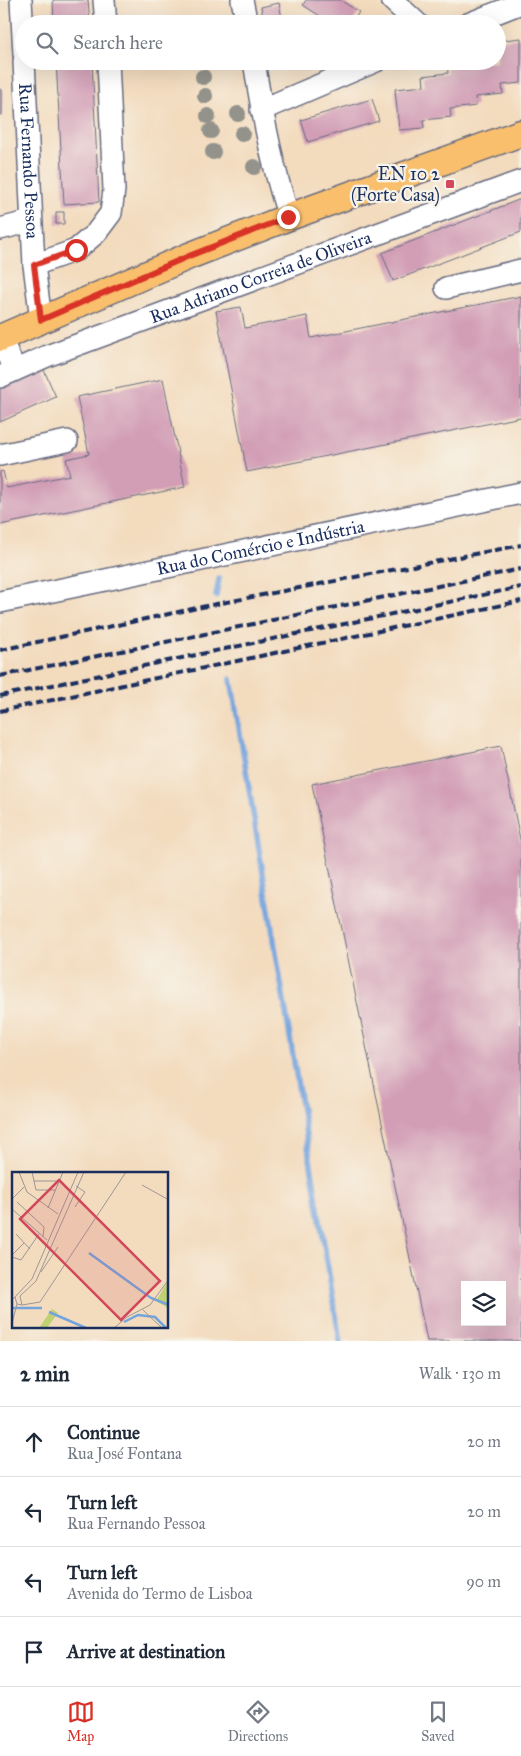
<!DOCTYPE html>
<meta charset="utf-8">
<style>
:root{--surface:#fff;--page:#f6f6f7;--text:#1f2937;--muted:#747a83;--line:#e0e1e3;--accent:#d93025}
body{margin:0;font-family:"IM FELL Great Primer",serif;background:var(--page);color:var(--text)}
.controls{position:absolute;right:15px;bottom:15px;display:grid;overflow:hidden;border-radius:0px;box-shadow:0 5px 20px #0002}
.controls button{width:45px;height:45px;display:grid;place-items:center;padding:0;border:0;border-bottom:1px solid var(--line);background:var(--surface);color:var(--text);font:25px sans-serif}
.stop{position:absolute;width:15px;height:15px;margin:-11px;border:4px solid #d93025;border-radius:50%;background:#fff}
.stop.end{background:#d93025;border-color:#fff;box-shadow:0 1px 5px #0008}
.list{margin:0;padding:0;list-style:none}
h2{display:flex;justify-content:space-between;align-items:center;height:65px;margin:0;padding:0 20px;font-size:21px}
h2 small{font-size:16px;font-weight:400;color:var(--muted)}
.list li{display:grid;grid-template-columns:32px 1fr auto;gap:15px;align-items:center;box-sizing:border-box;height:70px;padding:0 20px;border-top:1px solid var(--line)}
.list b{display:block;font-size:19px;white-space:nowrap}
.list p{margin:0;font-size:16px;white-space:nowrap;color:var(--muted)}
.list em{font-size:16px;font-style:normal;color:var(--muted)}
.icon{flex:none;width:28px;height:28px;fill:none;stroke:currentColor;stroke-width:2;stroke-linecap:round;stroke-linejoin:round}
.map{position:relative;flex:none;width:521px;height:1341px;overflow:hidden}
.search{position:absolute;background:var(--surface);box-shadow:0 5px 20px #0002;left:15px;right:15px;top:15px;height:55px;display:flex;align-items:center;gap:12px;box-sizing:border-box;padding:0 18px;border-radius:28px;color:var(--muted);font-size:19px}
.sheet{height:345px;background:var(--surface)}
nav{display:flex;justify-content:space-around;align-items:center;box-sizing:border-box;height:70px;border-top:1px solid var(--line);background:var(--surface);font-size:14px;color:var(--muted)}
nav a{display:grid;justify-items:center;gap:2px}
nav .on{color:var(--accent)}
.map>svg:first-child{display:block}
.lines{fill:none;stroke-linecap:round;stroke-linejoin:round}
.stream{stroke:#74a4de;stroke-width:5.5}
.building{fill:#d29eb6;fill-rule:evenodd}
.minor-casing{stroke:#676b80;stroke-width:24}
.major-casing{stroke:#676b80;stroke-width:29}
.minor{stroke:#fff;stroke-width:21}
.major{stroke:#f9bf6d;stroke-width:26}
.rail{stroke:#1b2f5e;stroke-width:4;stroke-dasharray:8 4;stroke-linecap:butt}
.tree{fill:#93938c}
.route{stroke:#d93025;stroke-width:6}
.poi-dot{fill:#d1495b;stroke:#f7f3e8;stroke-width:2}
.labels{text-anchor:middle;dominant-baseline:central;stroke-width:4.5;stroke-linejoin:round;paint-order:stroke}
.street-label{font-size:18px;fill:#1b2f5e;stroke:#f7f3e8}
.poi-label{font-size:18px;fill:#1b2f5e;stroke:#f7f3e8;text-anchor:end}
.inset-river{fill:none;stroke:#74a4de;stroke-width:2.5}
.inset-road{fill:none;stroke:#9d9698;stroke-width:1}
.view{fill:#d1495b;fill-opacity:0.15;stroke:#d1495b;stroke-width:2.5}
.inset-edge{fill:none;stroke:#1b2f5e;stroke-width:2.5}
</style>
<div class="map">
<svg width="521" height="1341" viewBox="0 0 521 1341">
<rect width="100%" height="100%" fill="#f7f3e8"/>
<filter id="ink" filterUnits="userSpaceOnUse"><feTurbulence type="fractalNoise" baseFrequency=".02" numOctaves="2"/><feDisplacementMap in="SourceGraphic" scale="10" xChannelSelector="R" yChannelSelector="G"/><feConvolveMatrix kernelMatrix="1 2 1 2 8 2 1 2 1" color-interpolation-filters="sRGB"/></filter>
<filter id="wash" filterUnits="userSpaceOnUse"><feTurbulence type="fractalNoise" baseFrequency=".0096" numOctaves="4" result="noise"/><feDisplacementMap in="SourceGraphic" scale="20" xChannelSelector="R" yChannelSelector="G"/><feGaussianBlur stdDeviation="1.12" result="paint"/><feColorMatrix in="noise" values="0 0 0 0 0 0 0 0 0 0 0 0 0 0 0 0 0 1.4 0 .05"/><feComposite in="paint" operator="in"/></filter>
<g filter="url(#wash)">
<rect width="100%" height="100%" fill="#f3dbbe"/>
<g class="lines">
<path class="stream" d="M216,596L219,579
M231,679L340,1341"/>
</g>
<g id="blocks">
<path class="building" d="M53,0H88L90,24H54Z
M306,0H340L359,12L351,24H316L320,16L303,5Z
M279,3L283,24H264L261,7Z
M521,38V83L502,85L503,94L475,97L476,106L450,109L451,117L423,120L424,128L399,130L395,89L424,86L423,76L448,73L447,64L497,61V41Z
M56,61H92L99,202L64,204Z
M0,89L2,90V115H0Z
M372,99L379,121L308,142L301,120Z
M521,199V232L393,281L382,253Z
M56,212H64V224H56Z
M521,296V417L247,472L216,311L241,307L245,328L307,316L311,338Z
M43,368L56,397L0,422V388Z
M163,379L185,487L0,525V472L3,471L7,488L70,475L66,459L89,454L77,397Z
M501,746L521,844V1341H427L312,784ZM465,1285H502V1322H465Z"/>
</g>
</g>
<g filter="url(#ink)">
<use href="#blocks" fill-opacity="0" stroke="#676b80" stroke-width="1"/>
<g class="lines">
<g class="minor-casing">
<g id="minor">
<path d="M21,0L24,54"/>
<path d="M104,0L106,24"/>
<path d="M242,0L247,24"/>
<path d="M392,0L418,24"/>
<path d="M468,24L521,3"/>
<path id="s1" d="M24,61L34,265L41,320"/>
<path d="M254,61C262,114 272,166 289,217"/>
<path d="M261,110L376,61"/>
<path d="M0,229L31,221"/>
<path d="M34,265L76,250L96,233L111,213L114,190L108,61"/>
<path d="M446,288L521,270"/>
<path d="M1,338L15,370"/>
<path id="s2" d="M0,377L47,356L521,181"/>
<path d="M0,455L67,441"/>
<path id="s3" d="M0,602L521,493"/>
</g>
</g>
<g class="major-casing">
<path id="major" d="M0,338L189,256L289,217L521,133"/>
</g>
<use href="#minor" class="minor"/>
<use href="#major" class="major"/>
<path class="rail" d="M0,650L211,605L521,545
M0,676L521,569
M0,696L521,587
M0,711L521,601"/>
</g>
<g class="tree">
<circle cx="203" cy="77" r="8"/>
<circle cx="205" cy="96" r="8"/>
<circle cx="238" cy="114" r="8"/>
<circle cx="208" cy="116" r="8"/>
<circle cx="211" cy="131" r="8"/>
<circle cx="242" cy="134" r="8"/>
<circle cx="213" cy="152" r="8"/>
<circle cx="254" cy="167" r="8"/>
</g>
</g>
<g class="lines" filter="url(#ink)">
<path class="route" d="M76,250L34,265L41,320L189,256L288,217"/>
</g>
<rect class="poi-dot" x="445" y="179" width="10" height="10" rx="2.5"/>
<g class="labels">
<g class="street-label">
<text stroke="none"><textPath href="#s1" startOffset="100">Rua Fernando Pessoa</textPath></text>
<text stroke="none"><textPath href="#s2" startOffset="279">Rua Adriano Correia de Oliveira</textPath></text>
<text stroke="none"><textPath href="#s3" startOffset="266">Rua do Comércio e Indústria</textPath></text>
</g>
<g class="poi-label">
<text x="440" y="174">EN 10 2<tspan x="440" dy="21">(Forte Casa)</tspan></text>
</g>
</g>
<g transform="translate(12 1172)">
<rect width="156" height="156" fill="#f3dbbe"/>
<path d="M156,109V136L144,129ZM40,137L46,141L35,156H27Z" fill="#c0d173"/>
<path class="inset-river" d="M77,81L139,126L157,133M0,136H30M37,140L74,156M112,150L126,143L143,145L154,156"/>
<path class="inset-road" d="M7,0L15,20L46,42M20,0L24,18H43M22,9H47M130,13L157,28M1,26L12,15M5,30L32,55L31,65M63,35L73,20L64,14M36,36L51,0M0,37L35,68M4,62L18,77M0,83L12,71M0,85L9,88L27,62M29,100L46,75M3,125L5,132L10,133L28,130L114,0M0,128L20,107L66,0M10,133L8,124L24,109L72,0M131,138L150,156M0,151L5,132M102,156L115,145L138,133L157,107"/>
<path class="view" d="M47,8L148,109L109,148L8,47Z"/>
<rect width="156" height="156" class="inset-edge"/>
</g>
</svg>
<div class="controls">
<button><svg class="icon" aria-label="layers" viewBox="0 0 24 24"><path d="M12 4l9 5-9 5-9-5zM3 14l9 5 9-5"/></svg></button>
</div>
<div class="stop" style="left:76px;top:250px"></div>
<div class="stop end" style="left:288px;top:217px"></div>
<div class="search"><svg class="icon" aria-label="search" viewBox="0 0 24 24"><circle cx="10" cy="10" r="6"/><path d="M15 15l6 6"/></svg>Search here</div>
</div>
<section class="sheet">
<h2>2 min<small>Walk · 130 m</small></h2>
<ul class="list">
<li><svg class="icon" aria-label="ahead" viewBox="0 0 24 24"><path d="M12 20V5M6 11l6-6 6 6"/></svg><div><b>Continue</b><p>Rua José Fontana</p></div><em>20 m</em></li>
<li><svg class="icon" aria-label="left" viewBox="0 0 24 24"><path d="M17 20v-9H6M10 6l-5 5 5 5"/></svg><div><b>Turn left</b><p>Rua Fernando Pessoa</p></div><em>20 m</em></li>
<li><svg class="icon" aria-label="left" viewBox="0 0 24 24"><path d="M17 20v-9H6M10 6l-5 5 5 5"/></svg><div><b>Turn left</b><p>Avenida do Termo de Lisboa</p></div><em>90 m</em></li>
<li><svg class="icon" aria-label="arrive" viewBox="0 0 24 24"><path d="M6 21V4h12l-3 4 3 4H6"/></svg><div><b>Arrive at destination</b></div></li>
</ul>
</section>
<nav>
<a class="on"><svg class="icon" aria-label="map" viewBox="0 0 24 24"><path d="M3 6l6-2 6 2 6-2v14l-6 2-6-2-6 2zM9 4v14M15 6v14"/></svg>Map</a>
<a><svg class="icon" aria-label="directions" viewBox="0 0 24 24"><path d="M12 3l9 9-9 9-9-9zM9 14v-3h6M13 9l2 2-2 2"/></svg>Directions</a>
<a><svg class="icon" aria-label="saved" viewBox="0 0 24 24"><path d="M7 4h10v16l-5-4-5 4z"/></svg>Saved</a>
</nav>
